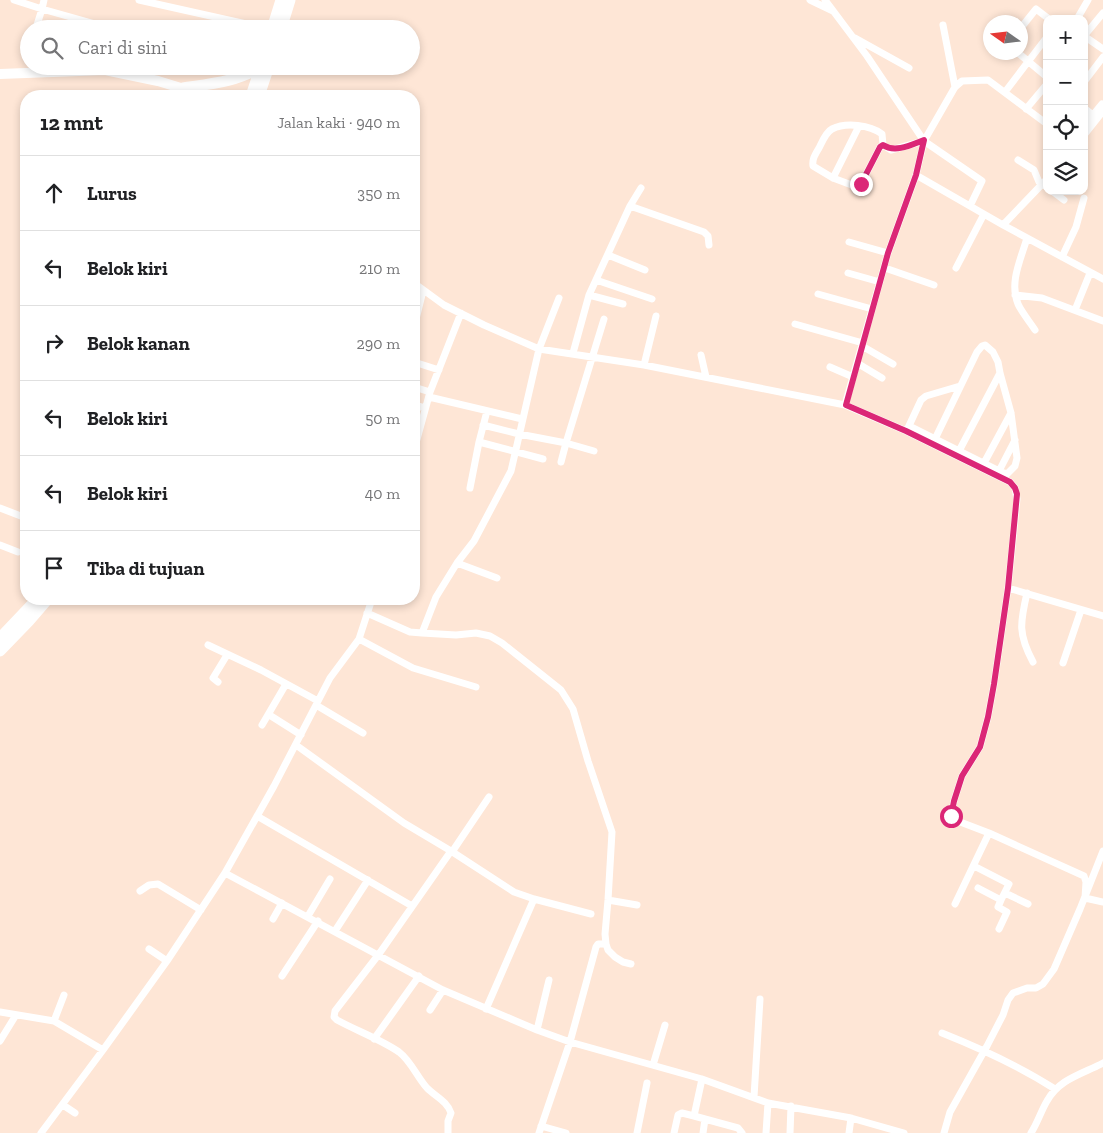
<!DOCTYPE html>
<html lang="id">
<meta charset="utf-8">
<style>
:root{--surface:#fff;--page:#f6f6f6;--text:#202124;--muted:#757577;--line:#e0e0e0}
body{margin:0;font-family:"Zilla Slab",serif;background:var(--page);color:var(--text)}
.controls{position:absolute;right:15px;top:15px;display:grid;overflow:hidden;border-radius:10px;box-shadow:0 2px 8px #0003}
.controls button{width:45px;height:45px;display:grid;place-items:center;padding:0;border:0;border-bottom:1px solid var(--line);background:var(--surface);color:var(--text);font:25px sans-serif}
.compass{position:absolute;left:983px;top:15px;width:45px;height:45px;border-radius:50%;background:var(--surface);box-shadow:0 2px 8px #0003;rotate:284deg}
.stop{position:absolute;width:15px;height:15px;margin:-11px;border:4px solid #db2777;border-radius:50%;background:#fff}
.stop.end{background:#db2777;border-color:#fff;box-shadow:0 1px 5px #0008}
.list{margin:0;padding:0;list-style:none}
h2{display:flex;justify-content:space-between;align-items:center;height:65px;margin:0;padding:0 20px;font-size:21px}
h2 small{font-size:16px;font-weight:400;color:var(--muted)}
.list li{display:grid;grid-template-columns:32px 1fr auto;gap:15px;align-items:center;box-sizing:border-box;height:75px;padding:0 20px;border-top:1px solid var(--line)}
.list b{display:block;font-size:19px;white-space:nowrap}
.list em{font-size:16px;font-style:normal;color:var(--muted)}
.icon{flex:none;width:28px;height:28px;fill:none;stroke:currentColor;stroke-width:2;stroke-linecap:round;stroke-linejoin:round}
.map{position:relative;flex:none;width:1103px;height:1133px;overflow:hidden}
.search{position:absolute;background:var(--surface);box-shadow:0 2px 8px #0003;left:20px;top:20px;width:400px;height:55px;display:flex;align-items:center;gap:12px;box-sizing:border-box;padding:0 18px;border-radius:28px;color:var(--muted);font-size:19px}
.panel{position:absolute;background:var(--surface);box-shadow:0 2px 8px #0003;left:20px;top:90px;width:400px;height:515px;border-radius:20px}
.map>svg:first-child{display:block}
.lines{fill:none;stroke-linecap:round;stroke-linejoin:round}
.minor{stroke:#fff;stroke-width:7}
.secondary{stroke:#fff;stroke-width:10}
.trunk{stroke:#fff;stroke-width:11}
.route{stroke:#db2777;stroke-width:6}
</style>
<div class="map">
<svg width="1103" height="1133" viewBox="0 0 1103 1133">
<rect width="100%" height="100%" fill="#fee6d6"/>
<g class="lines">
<path class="minor" d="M14,0L42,9L44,0
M139,0L269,29
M810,0L833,11
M825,0L867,56L924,141L916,175L888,253L845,405
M1077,19L1088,0
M943,25L955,87
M36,28L42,9L113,29
M1020,29L1036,9L1049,19
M1084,36L1103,13
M1084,36L1103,49
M855,38L909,68
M1017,52L1047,77
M1084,82L1103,57
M1005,92L1047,37
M1084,108L1093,115
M1026,109L1047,84
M1084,126L1102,104
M1084,135L1103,111
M924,141L982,181L970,206
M883,145L882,134C870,125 846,122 832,129C826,132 822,142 819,148C815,155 812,159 813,166L833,178L857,187L861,184L880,147L883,145L891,150L924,141L955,87L962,81L988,80L1047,124
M1018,160L1034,170L1039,182L1047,187
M916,175L1003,225L1047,179
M833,178L859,126
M1052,191L1064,200
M630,206L641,188
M1003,225L1103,279
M1027,238C1021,259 1009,282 1018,304C1022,313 1030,322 1035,330
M849,242L888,253
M608,255L645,270
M1062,257L1076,227L1084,198
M885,268L934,285
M956,268L984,214
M848,273L880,282
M596,280L652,299
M414,283L444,305L484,325L539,349L644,365L845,405L906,431L1010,482L1015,488L1017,499L1008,588L1103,616
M818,294L872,309
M589,295L623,304
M1015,295L1042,298L1103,321
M1075,310L1090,273
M795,324L863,343
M414,327L423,291
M862,346L893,364
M573,353L589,295L630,206L704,232L708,236L709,245
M701,355L706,377
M414,362L439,370
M857,363L882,378
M644,365L656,316
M830,367L853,377
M414,387L430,392
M429,397L522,419
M414,405L425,408
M483,425L519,434L566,443L604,319
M909,426L999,471L1007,474L1015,466L1017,458L1011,413L1000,373L998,362L993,352L985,345L982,346L977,352L935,439
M907,430L921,400L926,396L960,386
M479,442L487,411
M414,450L430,392L461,313
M959,451L1000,373
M561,462L566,443L594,451
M984,463L1011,413
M999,471L1015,440
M470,488L479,442L543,459
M0,508L26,518
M0,545L18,552
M457,563L497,578
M1008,588L994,684L988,717L980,747L962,776L954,801L951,816L955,820L989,833L1084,876L1086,882L1085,898
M1027,593C1020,623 1018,634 1033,662
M367,613L410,632L422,633L436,597L457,563L474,541L511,471L539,349L559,298
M422,633L456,635L476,633L490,636L502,643L561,690L573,709L588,761L612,832L608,900L605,934L606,944L608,950L615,957L623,962L631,964
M359,639L413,668L476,687
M208,645L261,670L318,701
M1063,663L1081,610
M218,682L213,678L227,655
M316,705L363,733
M271,716L301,735
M262,725L286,684
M296,745L404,823L451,851
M257,816L412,906
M452,852L489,797
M974,866L1009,884L1001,900L978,888
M225,873L443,990L537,1030L570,1042L702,1079L768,1103L851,1118L904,1133
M140,891L149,885L158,884L201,910
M1005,893L1028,904
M1085,898L1103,902
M608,900L637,905
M955,904L989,833
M308,916L330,879
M273,919L282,903
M999,929L1007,912L998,907L1001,900
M335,931L368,880
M149,949L167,961
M282,976L318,921
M486,1009L534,899
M430,1010L443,990
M0,1012L54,1021L103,1050L167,961L225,873L274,786L330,678L359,639L372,599
M54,1021L64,995
M537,1030L549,980
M942,1033C982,1049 1019,1066 1055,1089
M374,1039L419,976
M0,1041L16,1015
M653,1065L665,1025
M702,1079L694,1116L705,1119L703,1133
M754,1097L760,999
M63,1105L75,1113
M705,1119L738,1128L742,1133
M541,1126L566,1133
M41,1133L103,1050
M448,1133V1121L451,1113C447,1101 436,1097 427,1088C417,1077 411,1061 399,1052C380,1039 357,1031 337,1020L334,1017L335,1011L379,954L451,851L514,892L534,899L591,914
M539,1133L570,1042L596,947L598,944H606
M637,1133L647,1083
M674,1133L678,1115L682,1113L694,1116
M766,1133L768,1103
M790,1133L791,1106
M849,1133L851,1118
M944,1133L950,1112L987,1046L1003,1015L1008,1000L1013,993L1027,988H1036L1043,984L1054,969L1080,909L1103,851
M1031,1133C1038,1122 1041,1111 1047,1101C1059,1079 1082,1074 1103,1063"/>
<path class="secondary" d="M0,74L105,70L158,81L207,96"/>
<path class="trunk" d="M272,29L281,0
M281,29L290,0
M183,88C210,84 237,82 260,67
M251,96L261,66
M259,96L269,66
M0,638L37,599
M0,651L29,621L48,599"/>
</g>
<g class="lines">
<path class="route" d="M861,184L880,147L883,145C895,153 911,145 924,140L916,175L888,253L846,405L906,431L1010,482L1015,488L1017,494L1008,588L994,684L988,717L980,747L962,776L954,801L951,816"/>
</g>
</svg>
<div class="controls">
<button>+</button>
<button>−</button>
<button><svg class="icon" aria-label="locate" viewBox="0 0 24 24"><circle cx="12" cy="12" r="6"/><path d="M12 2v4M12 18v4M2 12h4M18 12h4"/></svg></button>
<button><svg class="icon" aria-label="layers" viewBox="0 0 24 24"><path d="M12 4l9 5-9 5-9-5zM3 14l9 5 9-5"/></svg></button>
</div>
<svg class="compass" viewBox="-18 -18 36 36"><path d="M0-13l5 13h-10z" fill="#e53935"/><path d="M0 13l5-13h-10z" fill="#757577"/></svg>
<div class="stop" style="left:951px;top:816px"></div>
<div class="stop end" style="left:861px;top:184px"></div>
<div class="search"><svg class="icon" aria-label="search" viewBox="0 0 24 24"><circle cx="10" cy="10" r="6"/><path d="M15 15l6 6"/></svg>Cari di sini</div>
<section class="panel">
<h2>12 mnt<small>Jalan kaki · 940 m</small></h2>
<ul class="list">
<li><svg class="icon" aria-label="ahead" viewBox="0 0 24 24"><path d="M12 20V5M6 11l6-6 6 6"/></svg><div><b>Lurus</b></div><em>350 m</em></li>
<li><svg class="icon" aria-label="left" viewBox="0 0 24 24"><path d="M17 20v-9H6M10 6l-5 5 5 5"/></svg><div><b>Belok kiri</b></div><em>210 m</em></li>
<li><svg class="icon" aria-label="right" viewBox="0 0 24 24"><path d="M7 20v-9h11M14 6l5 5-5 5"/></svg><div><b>Belok kanan</b></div><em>290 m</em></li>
<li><svg class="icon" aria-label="left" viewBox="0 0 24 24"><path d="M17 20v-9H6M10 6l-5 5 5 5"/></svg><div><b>Belok kiri</b></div><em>50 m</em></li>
<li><svg class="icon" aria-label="left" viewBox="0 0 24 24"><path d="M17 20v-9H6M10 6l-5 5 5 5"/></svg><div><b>Belok kiri</b></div><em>40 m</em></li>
<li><svg class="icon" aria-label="arrive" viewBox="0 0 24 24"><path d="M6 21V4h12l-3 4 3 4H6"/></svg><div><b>Tiba di tujuan</b></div></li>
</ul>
</section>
</div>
